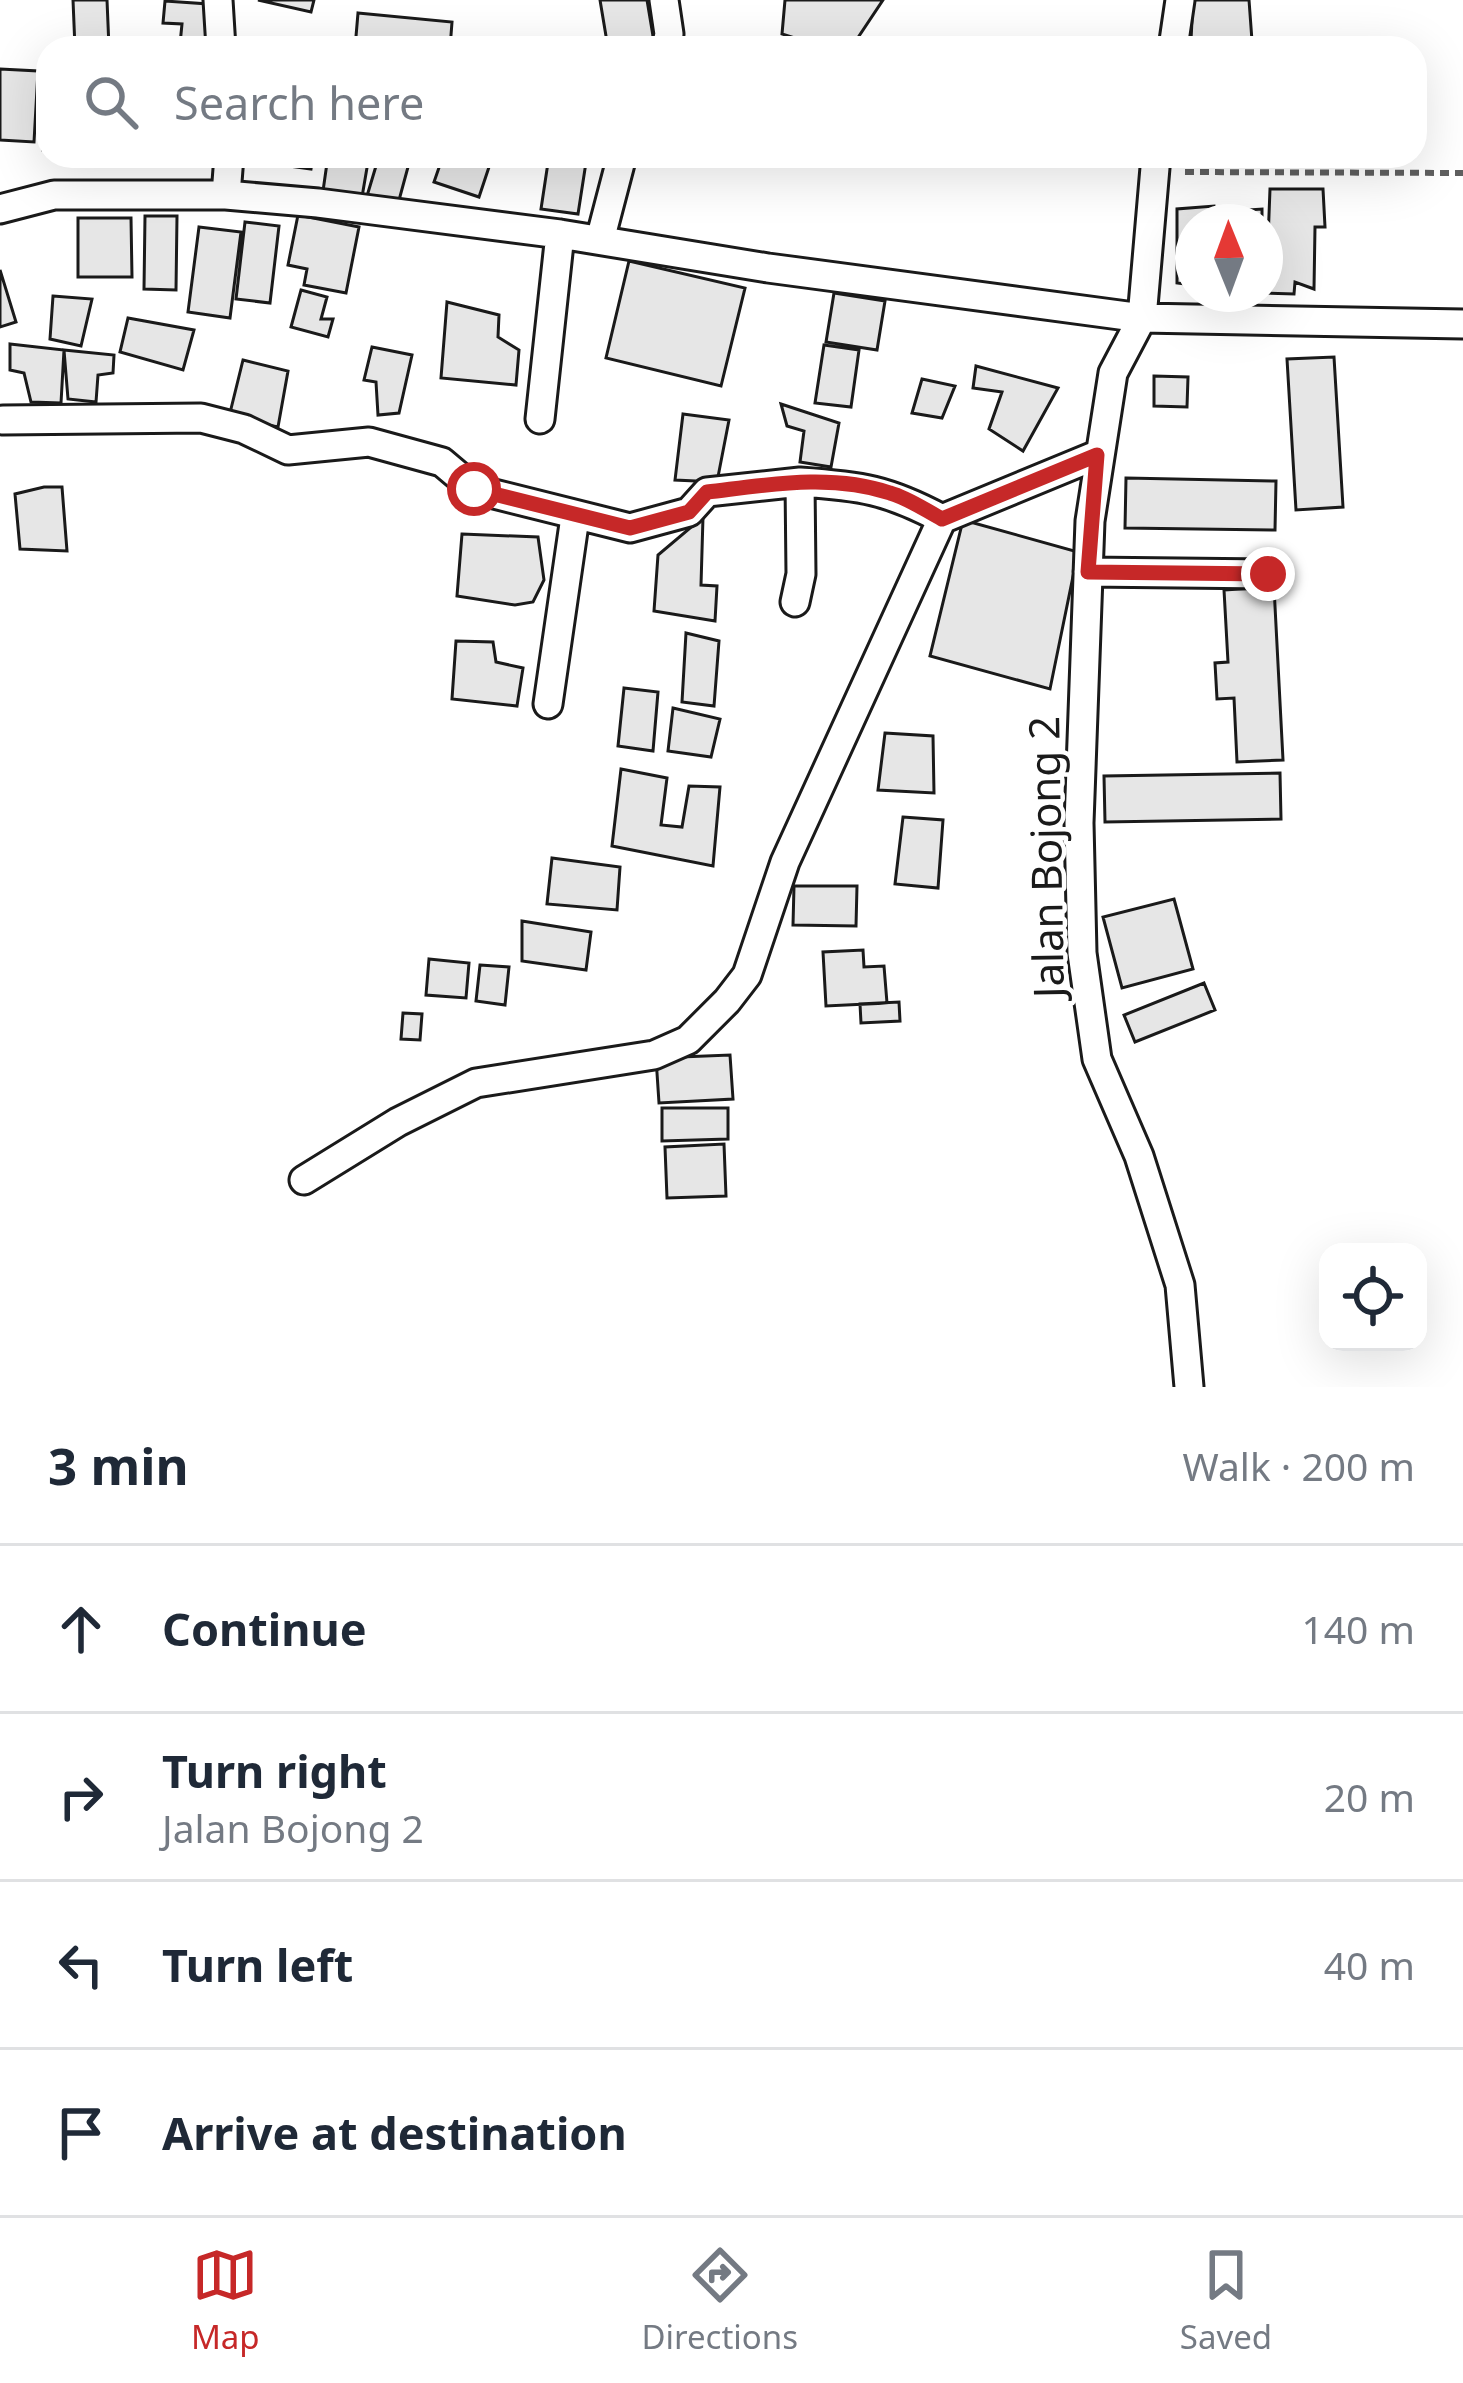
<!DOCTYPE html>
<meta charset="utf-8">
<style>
:root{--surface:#fff;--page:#f2f2f3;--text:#1f2937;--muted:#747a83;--line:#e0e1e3;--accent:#c62828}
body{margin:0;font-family:"Noto Sans",sans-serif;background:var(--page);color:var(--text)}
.controls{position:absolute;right:36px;bottom:36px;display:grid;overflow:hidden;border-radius:24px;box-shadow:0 12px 48px #0002}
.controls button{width:108px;height:108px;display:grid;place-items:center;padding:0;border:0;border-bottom:3px solid var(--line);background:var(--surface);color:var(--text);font:60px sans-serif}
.compass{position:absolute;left:1175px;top:204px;width:108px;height:108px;border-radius:50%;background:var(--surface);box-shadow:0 12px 48px #0002;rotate:359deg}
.stop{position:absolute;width:36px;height:36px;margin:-27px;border:9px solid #c62828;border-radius:50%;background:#fff}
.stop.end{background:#c62828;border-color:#fff;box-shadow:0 3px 12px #0008}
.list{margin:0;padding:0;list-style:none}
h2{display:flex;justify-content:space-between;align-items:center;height:156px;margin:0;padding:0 48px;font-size:51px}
h2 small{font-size:39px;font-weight:400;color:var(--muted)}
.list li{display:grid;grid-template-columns:78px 1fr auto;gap:36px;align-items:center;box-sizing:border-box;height:168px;padding:0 48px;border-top:3px solid var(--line)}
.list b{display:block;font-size:45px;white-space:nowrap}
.list p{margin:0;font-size:39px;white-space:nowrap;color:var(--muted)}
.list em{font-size:39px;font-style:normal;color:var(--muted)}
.icon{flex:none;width:66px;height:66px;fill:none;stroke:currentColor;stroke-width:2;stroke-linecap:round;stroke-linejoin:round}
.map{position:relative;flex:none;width:1463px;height:1387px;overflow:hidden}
.search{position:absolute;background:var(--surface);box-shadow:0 12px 48px #0002;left:36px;right:36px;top:36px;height:132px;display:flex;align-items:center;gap:30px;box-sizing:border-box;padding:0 42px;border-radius:36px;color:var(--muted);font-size:45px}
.sheet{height:828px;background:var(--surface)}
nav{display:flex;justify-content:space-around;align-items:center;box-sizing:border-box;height:168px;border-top:3px solid var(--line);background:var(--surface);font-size:33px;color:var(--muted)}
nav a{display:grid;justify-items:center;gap:6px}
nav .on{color:var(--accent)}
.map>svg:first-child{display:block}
.building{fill:#e6e6e6;stroke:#1a1a1a;stroke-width:3}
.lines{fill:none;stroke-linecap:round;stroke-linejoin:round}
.street-casing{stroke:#1a1a1a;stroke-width:33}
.path{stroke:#5f5f5f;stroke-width:6;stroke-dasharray:9 6;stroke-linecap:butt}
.street{stroke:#fff;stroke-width:27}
.route{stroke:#c62828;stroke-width:15}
.labels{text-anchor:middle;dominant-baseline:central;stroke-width:9;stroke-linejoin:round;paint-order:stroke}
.street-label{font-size:42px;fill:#1a1a1a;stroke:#fff}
</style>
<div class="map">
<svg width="1463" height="1387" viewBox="0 0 1463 1387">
<rect width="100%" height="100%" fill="#fff"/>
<path class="building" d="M73,0H107L109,48H75Z
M258,0H314L311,12Z
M600,0H647L655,48H608Z
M785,0H883L851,48H826L782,34Z
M1193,0H1249L1252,41L1191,40Z
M165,1L208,4L205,46L180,44L182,24L163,23Z
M358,13L452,22L450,48H355Z
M43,64H48V150H43Z
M0,69L38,71L34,142L0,140Z
M87,156H109V164L87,165Z
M280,156H313L311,169L281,165Z
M328,156H369L362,197L323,191Z
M379,156H411L398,204L367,196Z
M443,156H483L480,163L489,167L479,197L434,182Z
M549,156H587L578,214L541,209Z
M1270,189H1323L1325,227H1315L1314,289L1295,282L1294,294L1266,293Z
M1214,206L1215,222H1193V285L1177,283V209Z
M1262,209V222H1220L1219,212Z
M298,215L359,227L346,293L304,285L307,269L288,265Z
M145,216H177L176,290L144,289Z
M78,218H131L132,277H78Z
M245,222L279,226L270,303L236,299Z
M199,227L241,232L230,318L188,312Z
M629,261L745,288L721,386L606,358Z
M0,270L16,322L0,327Z
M301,290L327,297L321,319H333L328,337L291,327Z
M834,293L885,301L877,350L826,342Z
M53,296L92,299L81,346L50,339Z
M447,302L499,315L498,337L519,350L516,385L441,378Z
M128,318L194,330L183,370L120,352Z
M10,344L64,350L61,403L31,402L24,373L10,370Z
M824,345L859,350L851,407L815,403Z
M372,347L412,355L399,413L378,415L376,382L364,380Z
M64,350L114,355L113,373L98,375L96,402L68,399Z
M1334,357L1343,507L1296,510L1287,359Z
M243,360L288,371L278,427L229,417Z
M976,366L1058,388L1023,451L989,429L1002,392L973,388Z
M1154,376L1188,377L1187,407L1154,406Z
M922,379L955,386L942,418L912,413Z
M781,404L839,423L831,467L800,462L804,431L787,426Z
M683,414L729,420L717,482L675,480Z
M1126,478L1276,481L1275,530L1125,528Z
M44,487H62L67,551L20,549L15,494Z
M703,517L701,585L717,586L715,621L654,611L658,555Z
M963,520L1078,552L1050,689L930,656Z
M462,534L538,537L544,580L533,602L515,605L457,596Z
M1274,587L1283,760L1237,762L1234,698L1217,699L1215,663L1228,662L1224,590Z
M686,633L719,641L714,706L682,702Z
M456,641L493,642L496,662L523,668L517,706L452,699Z
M624,688L658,692L653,751L618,746Z
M673,708L720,719L711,757L668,751Z
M885,733L933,736L934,793L878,790Z
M621,769L667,778L661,825L682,827L689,786L720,787L713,866L612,846Z
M1280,773L1281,819L1105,822L1104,776Z
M903,817L943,820L938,888L895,884Z
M552,858L620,867L617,910L547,904Z
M794,886H857L856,926L793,925Z
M1174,899L1193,969L1122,988L1103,917Z
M522,921L591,932L586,970L522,961Z
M863,950L864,967L884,966L887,1003L826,1006L823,952Z
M429,959L469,963L466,998L426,995Z
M480,965L509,967L505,1005L476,1001Z
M1204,983L1215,1010L1135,1042L1124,1015Z
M899,1002L900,1021L861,1023L860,1004Z
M403,1013L422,1014L420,1040L401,1039Z
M730,1055L733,1099L659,1103L656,1058Z
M662,1108H728V1139L662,1141Z
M724,1144L726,1196L667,1198L665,1147Z"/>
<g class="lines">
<g class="street-casing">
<path id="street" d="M218,0L221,48
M664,0L669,34L666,48
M1173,48L1180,0
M1156,156L1142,318L1113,373L1090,521L1079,823L1082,953L1097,1059L1139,1156L1180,1285L1189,1387
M226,195L229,156
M0,209L54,195H226L318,203L560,234L768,268L1142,318L1463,324
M600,240L622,156
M540,419L560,234
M3,420L201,418L244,429L288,450L369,442L442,462L474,489L630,528L689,512L707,492L800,482
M1088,572L1268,574
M795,602L801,574L800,482C861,486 888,490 942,519L1097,455
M548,704L575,517
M304,1180L398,1122L476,1083L654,1055L688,1040L727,1001L747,975L785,862L942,519"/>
</g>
<path class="path" d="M1185,172L1463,173"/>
<use href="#street" class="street"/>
</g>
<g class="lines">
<path class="route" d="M474,489L630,528L689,512L707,492C767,485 831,473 890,493C908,498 925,510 942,519L1097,455L1088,572L1268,574"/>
</g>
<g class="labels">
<g class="street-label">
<text transform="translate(1045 857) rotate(-91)">Jalan Bojong 2</text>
</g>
</g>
</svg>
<div class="controls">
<button><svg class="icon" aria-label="locate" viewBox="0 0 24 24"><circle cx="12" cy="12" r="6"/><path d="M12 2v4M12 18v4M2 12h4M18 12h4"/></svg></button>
</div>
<svg class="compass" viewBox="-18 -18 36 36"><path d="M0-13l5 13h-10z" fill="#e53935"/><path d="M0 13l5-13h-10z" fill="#747a83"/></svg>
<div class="stop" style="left:474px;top:489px"></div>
<div class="stop end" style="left:1268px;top:574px"></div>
<div class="search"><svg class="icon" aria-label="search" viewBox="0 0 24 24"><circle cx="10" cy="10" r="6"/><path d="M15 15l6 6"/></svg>Search here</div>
</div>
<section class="sheet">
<h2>3 min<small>Walk · 200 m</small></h2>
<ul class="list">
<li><svg class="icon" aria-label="ahead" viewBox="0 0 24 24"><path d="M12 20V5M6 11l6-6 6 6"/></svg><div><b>Continue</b></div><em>140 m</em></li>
<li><svg class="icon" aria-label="right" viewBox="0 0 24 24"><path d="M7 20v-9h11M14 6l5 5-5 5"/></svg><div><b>Turn right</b><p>Jalan Bojong 2</p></div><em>20 m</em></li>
<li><svg class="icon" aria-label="left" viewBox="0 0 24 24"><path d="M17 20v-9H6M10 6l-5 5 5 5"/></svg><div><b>Turn left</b></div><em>40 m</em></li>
<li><svg class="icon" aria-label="arrive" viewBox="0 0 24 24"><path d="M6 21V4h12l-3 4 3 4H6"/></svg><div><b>Arrive at destination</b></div></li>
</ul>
</section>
<nav>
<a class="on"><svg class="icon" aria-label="map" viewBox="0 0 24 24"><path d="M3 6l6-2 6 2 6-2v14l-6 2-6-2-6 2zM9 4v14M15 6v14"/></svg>Map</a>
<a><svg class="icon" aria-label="directions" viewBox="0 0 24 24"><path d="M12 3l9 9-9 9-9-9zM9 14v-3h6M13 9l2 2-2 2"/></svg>Directions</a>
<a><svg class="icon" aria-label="saved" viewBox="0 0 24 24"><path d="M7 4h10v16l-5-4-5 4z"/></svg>Saved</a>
</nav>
